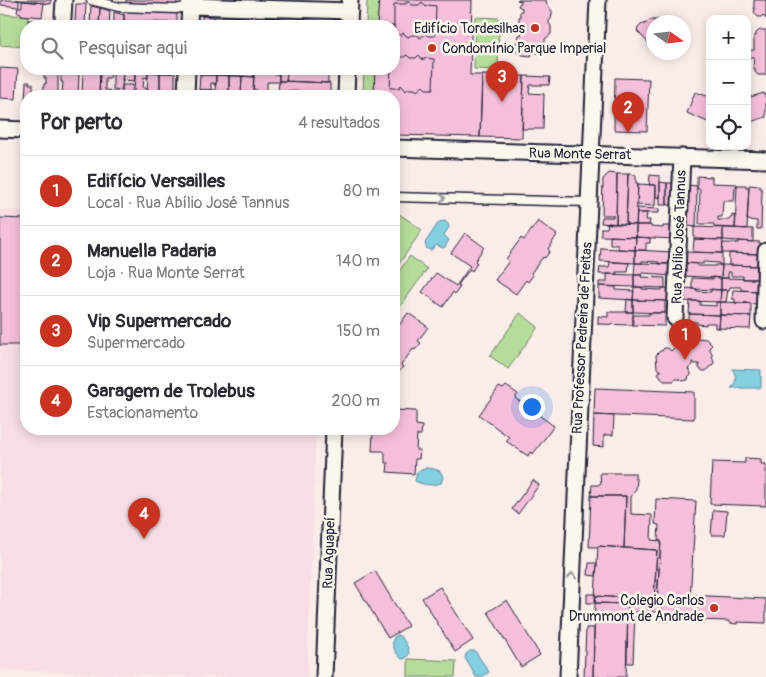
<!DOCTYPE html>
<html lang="pt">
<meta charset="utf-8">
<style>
:root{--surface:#fff;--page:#f2f2f3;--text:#2b2b33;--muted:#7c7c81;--line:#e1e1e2;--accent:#c8321e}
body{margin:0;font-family:Pangolin,sans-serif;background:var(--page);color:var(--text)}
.controls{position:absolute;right:15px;top:15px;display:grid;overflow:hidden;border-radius:10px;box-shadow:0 2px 12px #0003}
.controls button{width:45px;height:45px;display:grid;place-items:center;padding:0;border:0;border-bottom:1px solid var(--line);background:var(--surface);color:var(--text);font:25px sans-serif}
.compass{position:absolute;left:646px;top:15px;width:45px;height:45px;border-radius:50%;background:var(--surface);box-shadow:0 2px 12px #0003;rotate:104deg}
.you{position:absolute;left:531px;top:406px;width:18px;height:18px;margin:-12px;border:4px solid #fff;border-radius:50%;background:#1a73e8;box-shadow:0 0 0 8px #1a73e833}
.badge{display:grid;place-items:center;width:32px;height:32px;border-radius:50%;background:var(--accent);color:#fff;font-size:16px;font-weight:700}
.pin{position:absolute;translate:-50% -41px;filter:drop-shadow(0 1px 2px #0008)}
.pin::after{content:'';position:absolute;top:26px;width:18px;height:15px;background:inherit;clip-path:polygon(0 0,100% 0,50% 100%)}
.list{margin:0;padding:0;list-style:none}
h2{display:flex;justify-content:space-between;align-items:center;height:65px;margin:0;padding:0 20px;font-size:21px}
h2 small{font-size:16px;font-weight:400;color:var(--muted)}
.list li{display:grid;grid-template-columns:32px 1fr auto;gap:15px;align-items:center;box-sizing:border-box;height:70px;padding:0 20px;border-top:1px solid var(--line)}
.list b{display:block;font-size:19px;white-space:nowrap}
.list p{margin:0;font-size:16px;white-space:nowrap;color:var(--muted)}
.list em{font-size:16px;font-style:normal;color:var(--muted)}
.icon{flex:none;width:28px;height:28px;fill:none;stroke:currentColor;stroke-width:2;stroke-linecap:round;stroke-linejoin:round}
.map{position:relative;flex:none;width:766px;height:677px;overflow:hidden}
.search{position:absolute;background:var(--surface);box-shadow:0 2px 12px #0003;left:20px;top:20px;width:380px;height:55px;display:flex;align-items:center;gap:12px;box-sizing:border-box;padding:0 18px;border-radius:20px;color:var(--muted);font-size:19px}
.panel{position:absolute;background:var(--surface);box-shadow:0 2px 12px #0003;left:20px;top:90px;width:380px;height:345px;border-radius:20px}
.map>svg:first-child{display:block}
.built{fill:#f8dee4}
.green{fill:#b5dd99;stroke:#6c806a}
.water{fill:#81cfe0;stroke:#5b8a9e}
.building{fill:#f5bfd9;stroke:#22223b}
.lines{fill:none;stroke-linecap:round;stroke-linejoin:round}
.lane-casing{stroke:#22223b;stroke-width:11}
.street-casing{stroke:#22223b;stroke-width:19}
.lane{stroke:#fbf7ec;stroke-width:8}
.street{stroke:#fbf7ec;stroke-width:15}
.oneway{stroke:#99979c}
.poi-dot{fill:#c8321e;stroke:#fbf7ec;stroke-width:2}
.labels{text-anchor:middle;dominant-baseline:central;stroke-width:5;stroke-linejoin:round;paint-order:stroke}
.poi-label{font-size:14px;fill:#22223b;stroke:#fbf7ec;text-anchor:end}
.street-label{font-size:14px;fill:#22223b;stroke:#fbf7ec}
</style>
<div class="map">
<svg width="766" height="677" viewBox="0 0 766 677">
<rect width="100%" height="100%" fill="#faece8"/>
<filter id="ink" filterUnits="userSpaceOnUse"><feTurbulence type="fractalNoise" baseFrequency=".02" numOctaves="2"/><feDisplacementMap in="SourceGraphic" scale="10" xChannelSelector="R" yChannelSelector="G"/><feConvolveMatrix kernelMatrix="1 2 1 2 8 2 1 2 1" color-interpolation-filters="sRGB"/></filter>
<g filter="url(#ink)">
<path class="built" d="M0,210L26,211V429H316L307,677H193L0,670Z"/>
<path class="green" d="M367,0H379L377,26H366Z
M0,14L28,16V26H26V47L0,45Z
M475,17L499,18L498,70L474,69Z
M364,69H375L374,96H363Z
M395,211L422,230L394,271V212Z
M410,256L427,269L397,311L394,309V278Z
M520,313L538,327L508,369L490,356Z
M408,659L456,661L455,677H408Z"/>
<path class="water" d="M445,221L448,224L449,227L444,235L449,240L445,247L442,248L437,245L431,250L427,249L425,243L439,222Z
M732,369L761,370V388H731C737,383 737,375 732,369Z
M426,468L434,469L440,471L443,477L441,483C432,486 423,485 415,481L417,472Z
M398,635C404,638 409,648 409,654L406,658L402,659C396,653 390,646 394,637Z
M470,651H475L489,672L482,677H476L465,658L466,654Z"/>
<path class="building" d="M1,0H19V7H22V1L44,3L42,17L21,15V13L17,12L18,7L1,5Z
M16,0H51V4L44,3Z
M126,0H177V7L159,6V4H145V6H126Z
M379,0H472L470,75H482L480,137L394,135V96H374L375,69H394V26H377Z
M517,0H546L547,5L552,11V14L551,19L549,21V23L551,26V34L545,39V44L547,46L545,51H539L538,53H535L534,49H532V55L531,56L522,55L521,52H516V42L520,41L518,37L519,35H521L522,31H520V27H519V17H520V11H522V8L518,6L519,4L521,3V1Z
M754,0H766V19L763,15L761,17H758L754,12L755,10L754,8Z
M409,2L412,5H419L422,2L426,7L428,5L436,6L435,36H428L426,34L420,38L418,35H412L408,37L403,33L401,35H394V4H405Z
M76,4H86L85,26H80V23H75Z
M91,6L100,8L99,26H90Z
M100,8L110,11L109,26H99Z
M124,9H135V12L177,11V23L124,21Z
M114,12L124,15V26H114Z
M202,16L214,17V26H202Z
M214,17H227V26H214Z
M227,17L240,18L239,26H227Z
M240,18H252V26H239Z
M258,18H271V26H258Z
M271,18L283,19V26H271Z
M283,19L296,20V26H283Z
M28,20L46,21V26H28Z
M296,20H309V26H296Z
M309,20L322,21L321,26H309Z
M649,20H666L679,21V22H654V49L637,31L638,28L642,24H645Z
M124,21L139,22V25L164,26V23H177V26H137V25H134V26H124Z
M322,21H333V26H321Z
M760,30H766V75H758L755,72V68H753L754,57H747V51L754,50V36H756V33Z
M407,55L410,58H416L419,55L423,60L426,58L434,59L433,89H426L423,86L417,91L415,89H408L406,91L401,85L399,88H390L391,69H394V57H404Z
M0,68L18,69L16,99L0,98Z
M62,69H79V74L62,72Z
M83,69H100L99,96H82Z
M100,69H123L122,90L113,89V73H111L110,78H105V90L117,91L116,96H99Z
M132,69H172V73L132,72Z
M200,69H226L225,75H200Z
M226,69H250V73H254V77L225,75Z
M256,69H279V74L256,73Z
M279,69H289V72H287L286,81H279Z
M44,70L58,71V96H43L44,84H46V78H44Z
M61,72L79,74L78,96H62L63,82H61Z
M123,72H135V81L122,80Z
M135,72H148V78L144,77L143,88H148L147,93L143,92V96H134Z
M148,72L160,73V91H147Z
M287,72L328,73V83L286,81Z
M160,73H175V91H160Z
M254,73L279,74V82H267V96H256L257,90L253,89Z
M200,75H216V85H214V83H211V90H199Z
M216,75L229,76V93H226V96H215Z
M482,75L524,76L522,138L480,137Z
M229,76H242L241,96H229Z
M242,76L254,77L253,96H241Z
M524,76L550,77L549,85H530L529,93L544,94L543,129H522Z
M615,78L649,79L647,131L614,130Z
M279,81L330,83V96L314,95V92L288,91V94H278Z
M26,82H30L29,84H33V96H26V120H24Z
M122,85H133L132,96H122Z
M199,90H216L215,96H199Z
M160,91H175V96H160Z
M695,92L710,97V123L687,113Z
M764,93L766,99V117L747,123V98Z
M278,94L330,96H278Z
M609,173L617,174L616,224L601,223L602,217H613V215H602L603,179Z
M617,174H628L626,224H616Z
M628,174L636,175V183H638L636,225L626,224Z
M650,175L660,176V198L656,197V185H649Z
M697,176L712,177V183L737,184V187H735L734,201H723L722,217H718V220H730V218H732V215L736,216L735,228L714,227V224H699L700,189H697Z
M660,182L667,183V205H660Z
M667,183H675V205H667Z
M638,184L656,185L655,206L637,205Z
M688,185L697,186L696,227L687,226Z
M737,185H746V187H749L747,229L735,228Z
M749,185L760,186V188L762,189L761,229H757V221L747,220Z
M637,208L659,209V213H637Z
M637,213H647L646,220H650L649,225H636Z
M0,218L26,219V345H0Z
M538,221L557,235L548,249L550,251L545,258L543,257L531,273L533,275L528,282L526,280L516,294L495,280L509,261L506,259L521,238L524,240Z
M608,223L636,225V237L601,236V228H607Z
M636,225H651V227L663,228V226H674V239L636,237Z
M694,227L723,228V240L694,239Z
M723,228L753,229V242L723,240Z
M465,233L484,247L475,261L477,263L472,271L470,269L458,285L460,287L455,294L453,292L443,307L422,292L436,273L456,286L470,266L451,253Z
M610,236L636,237L635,250L618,249V245H610Z
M636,237L650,238V243H646V250H635Z
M694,239L723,240L722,253L693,252Z
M738,241L760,242V254L722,253L723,243H738Z
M601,248L635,250V263L600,261Z
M635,250L673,252V264H659V262L642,261V263H635Z
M685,252L722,253V265H719V263L703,262V264L685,263Z
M729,253L760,254L759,266L729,265Z
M610,262L629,263L628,272H616L617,274H599L600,267H609Z
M635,263L673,264L672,276L658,275V274L642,273V275H634Z
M685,263L697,264V266H715V265H722L721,278L684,276Z
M722,265L759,266V279H743V276H731V272H728V278H721Z
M607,274L634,275V287L599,286V282H607Z
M634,275H642L641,277L665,278V288L634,287Z
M713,277L721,278V290L692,289V278L713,279Z
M721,278L759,279V291L741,290V287H730L729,290H721Z
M599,286L616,287V290L634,291L633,300L599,298Z
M634,287H642V289L662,290V288H672L671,301L633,300Z
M684,288L697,289V291L711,292V289L721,290L720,302L683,301Z
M721,290H728L726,302H720Z
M733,290L759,291L758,304L735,303V299H732Z
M627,299L633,300V312H626Z
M633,300L665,301V313L633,312Z
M690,301H700V305L716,306V302H720V315L689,314Z
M720,302L751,303V316L720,315Z
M608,312H633V325L598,324V316L608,317Z
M408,313L428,327L418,341L421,343L415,350L413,349L401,365L403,367L398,373L396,372L394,375V332Z
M649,313H665V326L633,325V315H649Z
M689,314L720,315L719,328H715V323H706V325L697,324V322H689Z
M720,315L751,316L750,329L719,328Z
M684,338L694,340L696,338L706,339L712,345L709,348L711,351L714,363L710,367H709L706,371H703L699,368V364H695L693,361V365L688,369L691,373V375L688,378V380L682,381L680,379H675L674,381H664L658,373L661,371L657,368L656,355L660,351H662L664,348H668L671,351Z
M506,386L518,394L515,398L554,426L533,454L530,452L528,456L506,441L509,437L479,415L499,387L503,389Z
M595,388L694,392V419L594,415Z
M394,410L416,411V425L422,426L421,435H417L416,450H420L419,459H415L414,474L387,472L388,463H385V453L383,451H372L373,432H384V430L386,429H394Z
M594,415L614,416L613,435H604V447L593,446Z
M745,458L761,459V464H766V506L710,504L712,462L745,463Z
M600,473H635V479H637L636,489L631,497V514L652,515L651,540L661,541L657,599H663V605L595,603L596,596L654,600L657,550L624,548L626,496H591L592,485H598L601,483Z
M533,480L539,485L518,514L512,509Z
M591,496H626L624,548L598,546V547H589Z
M656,499L696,501L690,600L657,599L661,541L658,540L659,525L655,524Z
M713,510L727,511L725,535H711Z
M598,546L657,550L654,600L595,596Z
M589,563H597L596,576L588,575Z
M375,571L408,626L388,638L355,583Z
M440,587L473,640L455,652L422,598Z
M587,594H595V603H587Z
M690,595L766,599V623L737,622V624L729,623V621L695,620V622L670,619V621H662L663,599L690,600Z
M507,600L540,655L521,667L488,612Z
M595,603L628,604L626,677H593Z
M628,604L663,605L662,612H635L633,663H627Z
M586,628H594L593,677H584Z"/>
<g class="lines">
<g class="lane-casing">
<path id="lane" d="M91,0L119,7L176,9L190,6
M394,197L588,202"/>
</g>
<g class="street-casing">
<path id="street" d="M190,6L350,11
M63,18L64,0
M189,26L190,0
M349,26L350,0
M186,96L187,69
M346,96L347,69
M0,129L26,130
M394,148L766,160
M675,318L682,157
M764,321L766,251
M324,677L334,429
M568,677L598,0"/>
</g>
<use href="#lane" class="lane"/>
<use href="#street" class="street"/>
</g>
<defs><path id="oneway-chevron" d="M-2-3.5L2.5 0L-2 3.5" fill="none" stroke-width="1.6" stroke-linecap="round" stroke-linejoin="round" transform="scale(1.25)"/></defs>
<g class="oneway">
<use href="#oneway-chevron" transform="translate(442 198) rotate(1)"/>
<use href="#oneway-chevron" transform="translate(572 576) rotate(-88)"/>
</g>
</g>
<g class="poi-dot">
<circle cx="535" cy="28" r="5"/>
<circle cx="432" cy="48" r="5"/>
<circle cx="714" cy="608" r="5"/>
</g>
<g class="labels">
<g class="poi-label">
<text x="525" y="28">Edifício Tordesilhas</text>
<text x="442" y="48" text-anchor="start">Condomínio Parque Imperial</text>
<text x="704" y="600">Colegio Carlos<tspan x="704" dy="16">Drummont de Andrade</tspan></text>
</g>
<g class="street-label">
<text transform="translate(580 154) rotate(1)">Rua Monte Serrat</text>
<text transform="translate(679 237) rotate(-88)">Rua Abílio José Tannus</text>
<text transform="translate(582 338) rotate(-87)">Rua Professor Pedreira de Freitas</text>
<text transform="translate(329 553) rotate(-88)">Rua Aguapeí</text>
</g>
</g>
</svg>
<div class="controls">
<button>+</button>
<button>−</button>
<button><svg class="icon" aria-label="locate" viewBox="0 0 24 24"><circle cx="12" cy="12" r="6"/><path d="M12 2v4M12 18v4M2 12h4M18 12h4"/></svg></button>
</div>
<svg class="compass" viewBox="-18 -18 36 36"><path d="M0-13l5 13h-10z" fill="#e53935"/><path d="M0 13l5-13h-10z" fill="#7c7c81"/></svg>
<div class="you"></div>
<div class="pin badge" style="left:685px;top:360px">1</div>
<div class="pin badge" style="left:628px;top:133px">2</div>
<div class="pin badge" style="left:502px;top:102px">3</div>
<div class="pin badge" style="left:144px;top:539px">4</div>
<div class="search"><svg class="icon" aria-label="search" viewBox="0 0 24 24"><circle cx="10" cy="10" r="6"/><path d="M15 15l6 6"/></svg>Pesquisar aqui</div>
<section class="panel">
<h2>Por perto<small>4 resultados</small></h2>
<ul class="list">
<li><span class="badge">1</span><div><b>Edifício Versailles</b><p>Local · Rua Abílio José Tannus</p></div><em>80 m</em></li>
<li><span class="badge">2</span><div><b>Manuella Padaria</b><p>Loja · Rua Monte Serrat</p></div><em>140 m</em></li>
<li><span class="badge">3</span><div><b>Vip Supermercado</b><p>Supermercado</p></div><em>150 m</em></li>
<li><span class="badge">4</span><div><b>Garagem de Trolebus</b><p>Estacionamento</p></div><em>200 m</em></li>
</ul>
</section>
</div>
